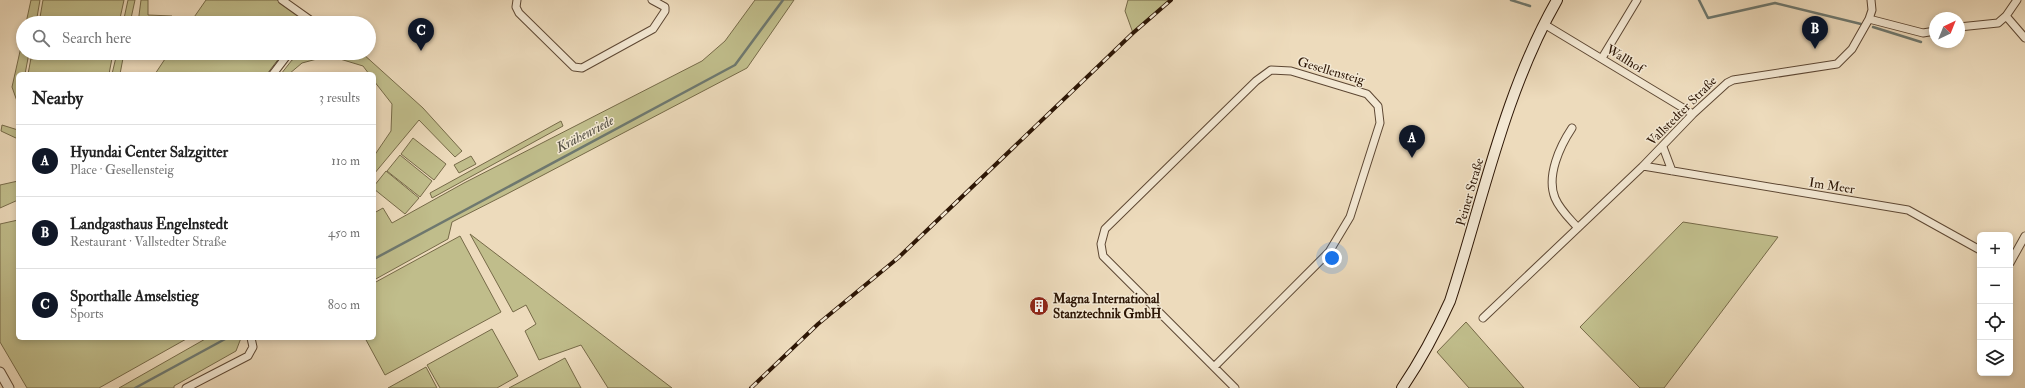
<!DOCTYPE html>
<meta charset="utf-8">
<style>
:root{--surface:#fff;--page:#f2f2f2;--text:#222;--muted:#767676;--line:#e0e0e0;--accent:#111827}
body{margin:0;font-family:"IM FELL Double Pica",serif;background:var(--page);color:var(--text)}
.controls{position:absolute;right:12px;bottom:12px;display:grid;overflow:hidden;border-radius:6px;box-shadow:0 2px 6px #0003}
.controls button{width:36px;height:36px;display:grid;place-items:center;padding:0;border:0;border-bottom:1px solid var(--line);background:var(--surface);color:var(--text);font:20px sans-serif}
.compass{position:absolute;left:1929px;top:12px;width:36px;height:36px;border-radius:50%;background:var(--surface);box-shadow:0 2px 6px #0003;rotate:43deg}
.you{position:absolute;left:1332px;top:258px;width:14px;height:14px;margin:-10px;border:3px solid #fff;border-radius:50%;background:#1a73e8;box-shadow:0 0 0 6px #1a73e833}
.badge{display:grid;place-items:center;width:26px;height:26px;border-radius:50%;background:var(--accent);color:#fff;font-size:13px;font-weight:700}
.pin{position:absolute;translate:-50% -33px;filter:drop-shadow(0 1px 2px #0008)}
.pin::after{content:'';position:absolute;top:21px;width:14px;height:12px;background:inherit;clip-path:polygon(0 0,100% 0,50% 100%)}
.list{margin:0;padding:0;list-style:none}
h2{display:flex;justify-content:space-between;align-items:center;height:52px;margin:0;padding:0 16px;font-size:17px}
h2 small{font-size:13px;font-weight:400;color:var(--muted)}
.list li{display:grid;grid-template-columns:26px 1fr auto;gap:12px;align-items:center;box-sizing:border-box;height:72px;padding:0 16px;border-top:1px solid var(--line)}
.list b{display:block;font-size:15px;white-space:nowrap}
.list p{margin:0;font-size:13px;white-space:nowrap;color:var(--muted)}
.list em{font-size:13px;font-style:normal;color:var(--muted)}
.icon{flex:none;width:22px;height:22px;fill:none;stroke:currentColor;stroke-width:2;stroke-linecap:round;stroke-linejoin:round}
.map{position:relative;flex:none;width:2025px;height:388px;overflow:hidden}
.search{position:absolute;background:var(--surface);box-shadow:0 2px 6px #0003;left:16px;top:16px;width:360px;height:44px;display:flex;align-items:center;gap:10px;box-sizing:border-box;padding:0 14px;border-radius:22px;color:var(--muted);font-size:15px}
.panel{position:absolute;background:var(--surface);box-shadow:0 2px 6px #0003;left:16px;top:72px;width:360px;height:268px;border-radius:6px}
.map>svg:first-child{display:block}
.green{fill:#c0bd8b;stroke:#766a48}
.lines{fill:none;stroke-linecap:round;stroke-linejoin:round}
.stream{stroke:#6e786f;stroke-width:2.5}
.minor-casing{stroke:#5d4733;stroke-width:9}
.tertiary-casing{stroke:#5d4733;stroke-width:11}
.secondary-casing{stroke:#2d1605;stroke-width:12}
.minor{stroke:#f3e8d3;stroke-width:7}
.tertiary{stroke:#f3e8d3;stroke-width:9}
.secondary{stroke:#f3e8d3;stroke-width:10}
.rail-casing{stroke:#2d1605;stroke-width:4}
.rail{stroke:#f3e8d3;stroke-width:2.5;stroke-dasharray:8;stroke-linecap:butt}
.labels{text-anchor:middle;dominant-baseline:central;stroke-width:3;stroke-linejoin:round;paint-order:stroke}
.street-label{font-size:13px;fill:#2d1605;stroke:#f3e8d3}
.poi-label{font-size:13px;font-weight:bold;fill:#2d1605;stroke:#f3e8d3;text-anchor:start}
.water-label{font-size:14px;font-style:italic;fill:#534f43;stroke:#f3e8d3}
</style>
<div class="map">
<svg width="2025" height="388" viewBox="0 0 2025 388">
<rect width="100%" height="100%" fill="#eddbbc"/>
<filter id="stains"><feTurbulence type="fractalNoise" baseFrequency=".005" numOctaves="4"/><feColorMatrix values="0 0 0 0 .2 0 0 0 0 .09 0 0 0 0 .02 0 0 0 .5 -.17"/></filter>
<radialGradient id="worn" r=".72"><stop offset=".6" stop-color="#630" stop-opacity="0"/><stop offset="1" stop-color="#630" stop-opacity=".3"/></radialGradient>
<path class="green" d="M31,0H40L36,23H26Z
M43,0H124L119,23H39Z
M128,0H135L130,23H123Z
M141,0H148V15L172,16L173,23H138Z
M206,0H277L304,18L303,23H190Z
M755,0H794L747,68L505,195L452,222L448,239L374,280V213L383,208L392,223L464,183L702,61L725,41Z
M1128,0H1171L1133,33L1125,11Z
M23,38V53H29L25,74H18V104L12,87Z
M32,53H113L109,74H28Z
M117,53H124L120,74H112Z
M169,53H283L267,74H155Z
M313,53H325L328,56L302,63L289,74H281L292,60Z
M336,53H362L423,108L462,151L455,157L419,120L374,174V156L391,131L392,104L374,81V74H369L363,66L340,59Z
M561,121L563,126L432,198L430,193Z
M2,125L18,130V139L1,131Z
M413,138L446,164L434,180L401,154Z
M400,155L432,181L420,197L387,171Z
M471,156L476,164L459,173L454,165Z
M386,171L419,198L405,214L374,189V186Z
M18,181V200L0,208V185Z
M18,220V338H188L99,388H27L0,342V224Z
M1683,222L1778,237L1664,388H1640L1580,327Z
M470,234L672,388H608L581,345L539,360L525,331L536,324L526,305L513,312Z
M460,236L501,312L385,375L365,338H374V283Z
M1466,322L1524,388H1469L1437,352Z
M492,329L518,376L497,388H440L427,365Z
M207,338H241L236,351L174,386V388H119Z
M565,358L581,388H509Z
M426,367L437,388H388Z"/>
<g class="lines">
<path class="stream" d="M1511,0L1530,6
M1699,0L1708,18L1775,3L1861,24
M1873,27L1921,42
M374,259L735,65L783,0
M135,388L227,338"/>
<g class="minor-casing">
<path id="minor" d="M282,0L313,22L312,23
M517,0L516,7L519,13L574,67L582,68L653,29L665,11V7L652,0
M2006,16L2025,38
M1869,19L1872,10L1871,0
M1544,24L1693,114
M1959,27L1998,23L2006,16L2017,0
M1602,58L1637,0
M273,74L289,53
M1572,128C1560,146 1546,176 1555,198C1560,210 1570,219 1578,228
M1663,147L1672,171
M1643,166L1908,210L1980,250
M2010,263L2025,236
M1483,318L1643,166L1693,114L1727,83L1733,80L1837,64L1852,49L1869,19L1923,33L1935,31
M1214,367L1329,252L1350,217L1380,123L1378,106L1367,94L1291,71L1271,70L1256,81L1105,229L1101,244L1103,256L1235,388
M186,388L248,356L253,347L251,338"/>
</g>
<g class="tertiary-casing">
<path id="tertiary" d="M0,372L9,388"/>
</g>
<g class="secondary-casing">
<path id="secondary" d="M1402,388C1421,360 1436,332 1450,301C1483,200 1504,93 1557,0"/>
</g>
<use href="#minor" class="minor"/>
<use href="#tertiary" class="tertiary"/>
<use href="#secondary" class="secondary"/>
<g class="rail-casing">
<path id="rail" d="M751,388L818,324L898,258L1133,33L1171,0"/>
</g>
<use href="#rail" class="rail"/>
</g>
<defs>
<g id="building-disc" transform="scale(1)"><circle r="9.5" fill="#8f2418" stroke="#f3e8d3"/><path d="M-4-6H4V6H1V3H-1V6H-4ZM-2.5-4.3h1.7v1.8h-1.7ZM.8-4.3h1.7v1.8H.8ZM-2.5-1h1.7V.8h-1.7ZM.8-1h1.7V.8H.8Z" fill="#fff"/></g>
</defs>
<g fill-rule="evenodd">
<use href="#building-disc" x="1039" y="306"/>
</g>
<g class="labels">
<g class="street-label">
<text transform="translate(1625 59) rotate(31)">Wallhof</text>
<text transform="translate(1331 71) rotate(16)">Gesellensteig</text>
<text transform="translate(1682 111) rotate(-45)">Vallstedter Straße</text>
<text transform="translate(1832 186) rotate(9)">Im Meer</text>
<text transform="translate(1470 192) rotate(-74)">Peiner Straße</text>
</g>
<g class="poi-label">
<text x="1053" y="299">Magna International<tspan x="1053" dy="15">Stanztechnik GmbH</tspan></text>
</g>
<g class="water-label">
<text transform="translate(585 134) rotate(-28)">Krähenriede</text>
</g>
</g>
<rect width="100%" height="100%" filter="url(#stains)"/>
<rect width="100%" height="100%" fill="url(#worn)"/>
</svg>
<div class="controls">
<button>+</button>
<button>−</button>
<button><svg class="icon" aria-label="locate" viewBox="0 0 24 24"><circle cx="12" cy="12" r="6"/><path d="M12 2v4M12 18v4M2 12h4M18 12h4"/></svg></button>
<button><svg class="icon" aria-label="layers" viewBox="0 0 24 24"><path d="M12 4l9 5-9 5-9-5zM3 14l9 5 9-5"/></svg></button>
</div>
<svg class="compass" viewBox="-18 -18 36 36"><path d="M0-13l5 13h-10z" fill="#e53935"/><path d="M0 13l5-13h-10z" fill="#767676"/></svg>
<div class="you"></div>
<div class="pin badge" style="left:1412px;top:158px">A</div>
<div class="pin badge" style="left:1815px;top:49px">B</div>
<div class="pin badge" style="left:421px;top:51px">C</div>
<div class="search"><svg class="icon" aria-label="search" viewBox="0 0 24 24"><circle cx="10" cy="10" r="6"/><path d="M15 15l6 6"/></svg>Search here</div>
<section class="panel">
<h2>Nearby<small>3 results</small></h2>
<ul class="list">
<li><span class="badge">A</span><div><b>Hyundai Center Salzgitter</b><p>Place · Gesellensteig</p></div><em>110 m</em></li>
<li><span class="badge">B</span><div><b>Landgasthaus Engelnstedt</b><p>Restaurant · Vallstedter Straße</p></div><em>450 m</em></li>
<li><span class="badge">C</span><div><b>Sporthalle Amselstieg</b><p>Sports</p></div><em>800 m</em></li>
</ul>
</section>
</div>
